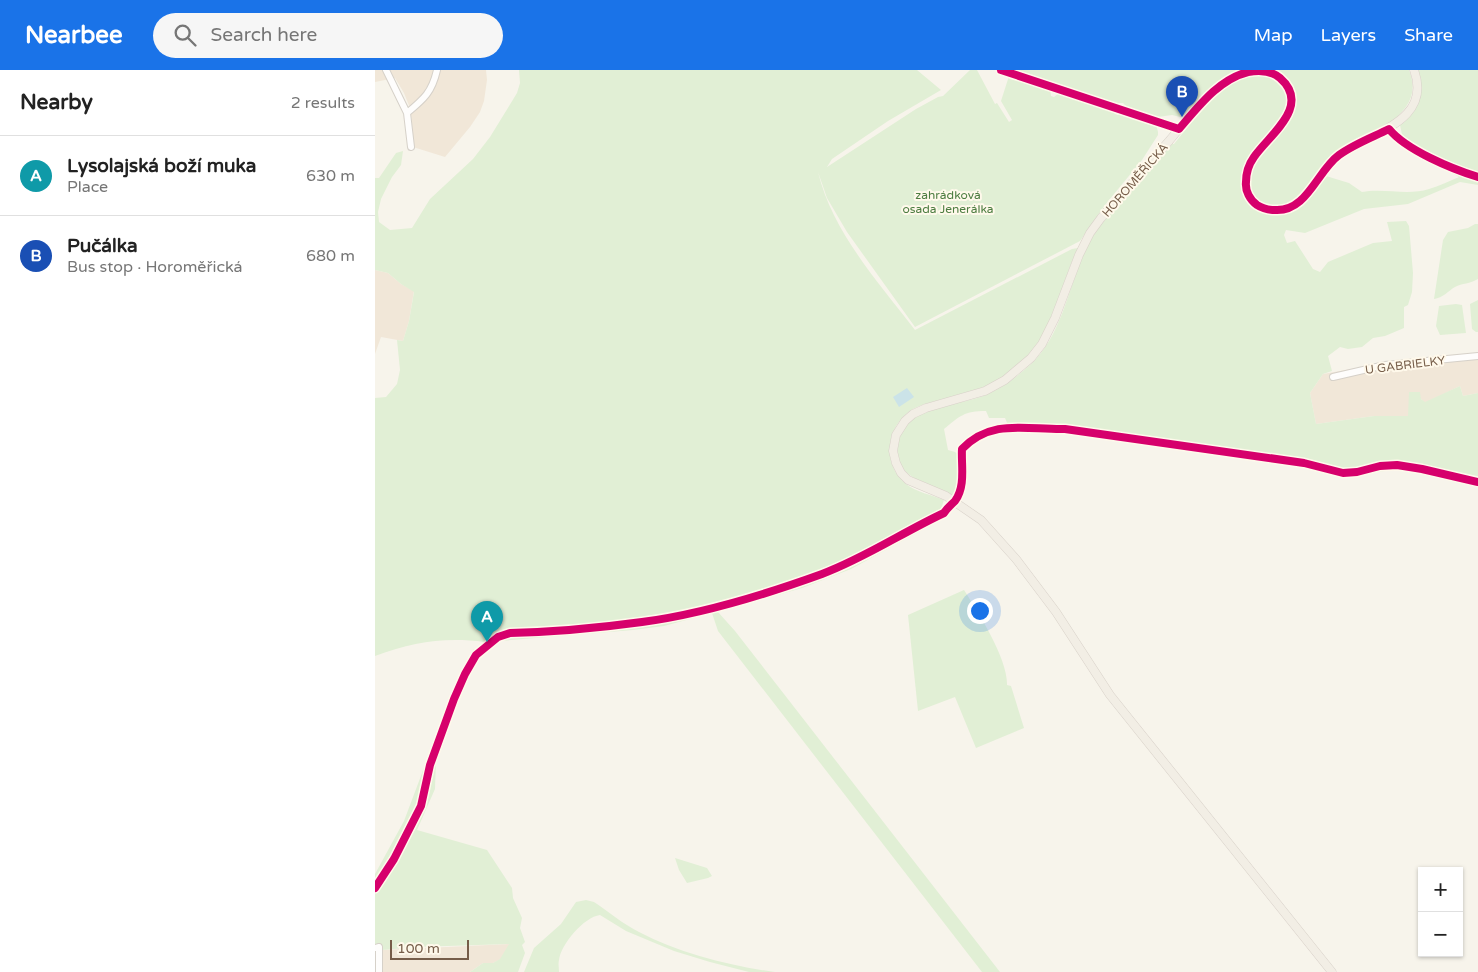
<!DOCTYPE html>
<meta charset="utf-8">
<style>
:root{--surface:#fff;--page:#f6f6f6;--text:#222;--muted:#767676;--line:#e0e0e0;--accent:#1a73e8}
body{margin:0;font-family:"Varela Round",sans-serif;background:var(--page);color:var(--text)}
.controls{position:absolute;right:15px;bottom:15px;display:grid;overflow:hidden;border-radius:0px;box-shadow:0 1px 4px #0004}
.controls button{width:45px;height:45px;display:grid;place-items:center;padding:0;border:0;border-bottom:1px solid var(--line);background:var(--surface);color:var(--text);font:25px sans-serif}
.scale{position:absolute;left:15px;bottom:12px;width:79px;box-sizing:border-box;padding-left:5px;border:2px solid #765d49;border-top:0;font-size:14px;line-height:18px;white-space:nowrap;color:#765d49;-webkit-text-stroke:4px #fff9eb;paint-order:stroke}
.you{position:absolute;left:604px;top:540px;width:18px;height:18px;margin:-12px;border:4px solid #fff;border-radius:50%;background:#1a73e8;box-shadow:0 0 0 8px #1a73e833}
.badge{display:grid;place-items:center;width:32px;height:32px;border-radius:50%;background:var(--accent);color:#fff;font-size:16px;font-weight:700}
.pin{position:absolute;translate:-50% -41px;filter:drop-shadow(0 1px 2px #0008)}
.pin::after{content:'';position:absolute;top:26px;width:18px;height:15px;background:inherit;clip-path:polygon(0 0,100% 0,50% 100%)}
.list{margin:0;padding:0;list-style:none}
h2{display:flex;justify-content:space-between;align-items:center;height:65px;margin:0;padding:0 20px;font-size:21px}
h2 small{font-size:16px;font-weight:400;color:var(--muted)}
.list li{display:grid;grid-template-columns:32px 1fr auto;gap:15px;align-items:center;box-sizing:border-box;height:80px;padding:0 20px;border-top:1px solid var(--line)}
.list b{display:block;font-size:19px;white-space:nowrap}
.list p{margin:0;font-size:16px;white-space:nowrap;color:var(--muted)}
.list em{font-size:16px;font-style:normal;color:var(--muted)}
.icon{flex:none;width:28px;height:28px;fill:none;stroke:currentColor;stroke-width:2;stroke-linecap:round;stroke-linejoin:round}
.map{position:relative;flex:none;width:1103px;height:902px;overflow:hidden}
header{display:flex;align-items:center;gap:30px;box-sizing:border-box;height:70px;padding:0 25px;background:var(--accent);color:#fff}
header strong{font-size:24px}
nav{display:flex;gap:28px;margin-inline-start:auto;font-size:18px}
.search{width:350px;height:45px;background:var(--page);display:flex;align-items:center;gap:12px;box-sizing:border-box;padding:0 18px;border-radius:28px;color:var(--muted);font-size:19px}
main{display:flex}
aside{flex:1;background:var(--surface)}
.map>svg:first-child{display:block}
.residential{fill:#f1e7d8}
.green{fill:#e1efd5}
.water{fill:#cbe3e8}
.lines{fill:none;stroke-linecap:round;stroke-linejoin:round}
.minor-casing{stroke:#d6d1c9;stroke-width:8}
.major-casing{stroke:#d8d1c9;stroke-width:9}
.minor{stroke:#fefdfc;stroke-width:6}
.major{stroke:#f2eee5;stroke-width:8}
.cycleway-casing{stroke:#fff9eb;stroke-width:11}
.cycleway{stroke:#d6006c;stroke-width:8}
.labels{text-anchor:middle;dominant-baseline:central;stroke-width:4;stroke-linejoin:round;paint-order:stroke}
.street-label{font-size:12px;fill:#765d49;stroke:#fff9eb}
.park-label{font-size:12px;fill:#4d7d41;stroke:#fff9eb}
</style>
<header>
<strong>Nearbee</strong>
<div class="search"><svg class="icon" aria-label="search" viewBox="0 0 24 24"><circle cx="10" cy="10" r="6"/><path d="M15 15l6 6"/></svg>Search here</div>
<nav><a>Map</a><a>Layers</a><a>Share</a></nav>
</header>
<main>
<aside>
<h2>Nearby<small>2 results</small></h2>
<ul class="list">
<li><span class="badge" style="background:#0f9aa8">A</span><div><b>Lysolajská boží muka</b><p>Place</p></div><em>630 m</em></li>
<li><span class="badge" style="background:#1a4fb4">B</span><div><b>Pučálka</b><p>Bus stop · Horoměřická</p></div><em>680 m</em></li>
</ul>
</aside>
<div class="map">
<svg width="1103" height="902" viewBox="0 0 1103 902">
<rect width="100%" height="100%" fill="#f7f4eb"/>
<path class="residential" d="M0,0H111L112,10L109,31L105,42L95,57L70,87L38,77L37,51L35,38L29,23L20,8L0,12Z
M0,200L13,203L26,214L39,221L34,251L28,271L6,267L0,284Z
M1103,288V323L1088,326L1085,316L1050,333L1046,329L1033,346H999L941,354L935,323L948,304L1010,293Z
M135,874L126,889L118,893H108L95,902H7V880Z"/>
<path class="green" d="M144,0H542L566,20L513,51L457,89L452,97L541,39L563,27L568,26L595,0H602L620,34L622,33L634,52L637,50L626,31L634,6L675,19L676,26L679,27L684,23L738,40L740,44L743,45L748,43L781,54L783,62V65L767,90L730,135L705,171L540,257L472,162L452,128L443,102C457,161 503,212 540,260L697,179L703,178C686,213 680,255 654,285C635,306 609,319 582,326C567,330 552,332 538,339C511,355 506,394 531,414C541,422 557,425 569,430L565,442L567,449L476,499L427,518L343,542L360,561L625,902H607L343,561L337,543L289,556L258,560L125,571L115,564L110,572C68,567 39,572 0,586V328L11,327L22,314L25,300L22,270L28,271L34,251L39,222L26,214L13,203L0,200V108H4L21,83L28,81L26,95L17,107L6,129L3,142L4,152L15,160L37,158L55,129L98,89L115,67L142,23L145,13Z
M639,0H866C842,10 826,29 809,48L797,45L783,47L753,38L748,33H740Z
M900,0H1034C1044,25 1032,40 1012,55C994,65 971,72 956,87C941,100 934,123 916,132C902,140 879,136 875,119C873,112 876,103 879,96C889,71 932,51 918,19C915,10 908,5 900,0Z
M1043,0H1103V115L1085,112L1033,134L989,139L930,163L911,160L909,165L912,173L920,171L938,199L945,202L953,192L998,173L1017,171L1012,152L1031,151L1034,156L1038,203L1037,222L1033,235L1029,237V258L1010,266L998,268L987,277L973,279L965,277L953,286L957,301L948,304L935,323L941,354L999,346H1033L1034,322H1045L1046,329L1050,332L1085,316L1088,326L1103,323V411L1082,409L1073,405L1044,400L1030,399L1001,402L983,406L963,407L933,397L865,386L793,378L698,363L650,361L648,363L630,362L633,355L630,348H614L611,341C589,341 585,346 569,359L573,380L580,382L587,388L581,428C559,415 516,409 523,375C530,333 582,338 613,324C629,317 643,306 656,294C691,261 694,206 718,166C727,152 738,140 749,128C765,110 781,92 797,74H799C820,50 846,4 884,4C891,4 899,7 904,12C912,20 914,30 911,40C903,63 876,75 869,102C867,110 866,117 869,124C872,132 879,139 887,142C906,149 925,139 937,124C942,118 945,111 951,106L974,113L987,122C1009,118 1033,126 1054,119C1064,116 1074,111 1084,107L1037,80L1029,74L1025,55C1041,40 1051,22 1043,0Z
M1100,154H1103V209C1095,214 1087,213 1080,217C1073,221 1068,228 1059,229L1068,170L1073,162L1093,158Z
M1103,230V262H1101L1097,259L1095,234Z
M1081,234L1087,235L1091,263L1065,265L1061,256L1064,236Z
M589,520C603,542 633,589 632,615L636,616L649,658L601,678L580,627L543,641L533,545Z
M99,579L101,591L84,623L70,658L61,688L60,719L42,760L112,780L137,818L138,828L147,848L145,858L150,872L147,875L150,883L143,902H95L108,893H118L125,889L134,874L42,877L7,880L0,879V804L29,751L76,626Z
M300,788L332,798L337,806L333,808L312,813L304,800Z
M211,830L219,832C234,842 248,854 264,862C304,883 355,896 400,902H374L335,892L299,881L251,861L225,845C209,847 186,874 184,890C183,894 184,898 184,902H149L159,878L186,854L201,832Z"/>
<path class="water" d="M532,318L539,327L524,337L518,327Z"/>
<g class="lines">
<g class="minor-casing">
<path id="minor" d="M11,0L32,43L36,77
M626,0L804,59
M32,43C49,29 57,22 62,0
M1014,59C1031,80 1077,99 1103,107
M958,307L1010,295L1103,286
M0,878L4,877V902"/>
</g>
<g class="major-casing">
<path id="major" d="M957,902L735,625L681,542L641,489L606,450L571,426L533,410L526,403L521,393L518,381L521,365L530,351L538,344L551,338L610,321L630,310L656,288L667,274L680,248L704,185L715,163L726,148C749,122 771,97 794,71C810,52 825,31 846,16C858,7 872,0 887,1C898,2 907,7 912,16C930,45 890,67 878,89C875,94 873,101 872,107C870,115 871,122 876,128C882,137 892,140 902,140C931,139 941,105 959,89C988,63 1059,55 1039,0"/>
</g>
<use href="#minor" class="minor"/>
<use href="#major" class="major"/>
<g class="cycleway-casing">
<path id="cycleway" d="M626,0L804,59C823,37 844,9 873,2C884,0 897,1 905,8C937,36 894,65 879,87C874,94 871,104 871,112C870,121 875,130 882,135C888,139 894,140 900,140C932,142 942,101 964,85C979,74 998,67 1014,59C1031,80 1077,99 1103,107
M0,818L19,789L46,736L55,695L79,629L90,604L101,585L123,567L135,563C179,562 223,558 267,552C328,544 389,525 447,504C490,488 528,462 569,443C572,438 576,435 580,431C591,416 586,395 587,379C617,348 652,360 690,359L929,393L968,403L982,402L1005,396L1022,395L1047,399L1103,412"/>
</g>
<use href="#cycleway" class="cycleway"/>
</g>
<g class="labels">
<g class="street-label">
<text transform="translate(760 110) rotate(-49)">HOROMĚŘICKÁ</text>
<text transform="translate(1030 295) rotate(-7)">U GABRIELKY</text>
</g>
<g class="park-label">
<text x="573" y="125">zahrádková<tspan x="573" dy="14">osada Jenerálka</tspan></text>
</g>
</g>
</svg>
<div class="controls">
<button>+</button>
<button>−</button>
</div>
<div class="scale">100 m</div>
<div class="you"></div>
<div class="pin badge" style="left:112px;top:572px;background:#0f9aa8">A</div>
<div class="pin badge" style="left:807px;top:47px;background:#1a4fb4">B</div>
</div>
</main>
